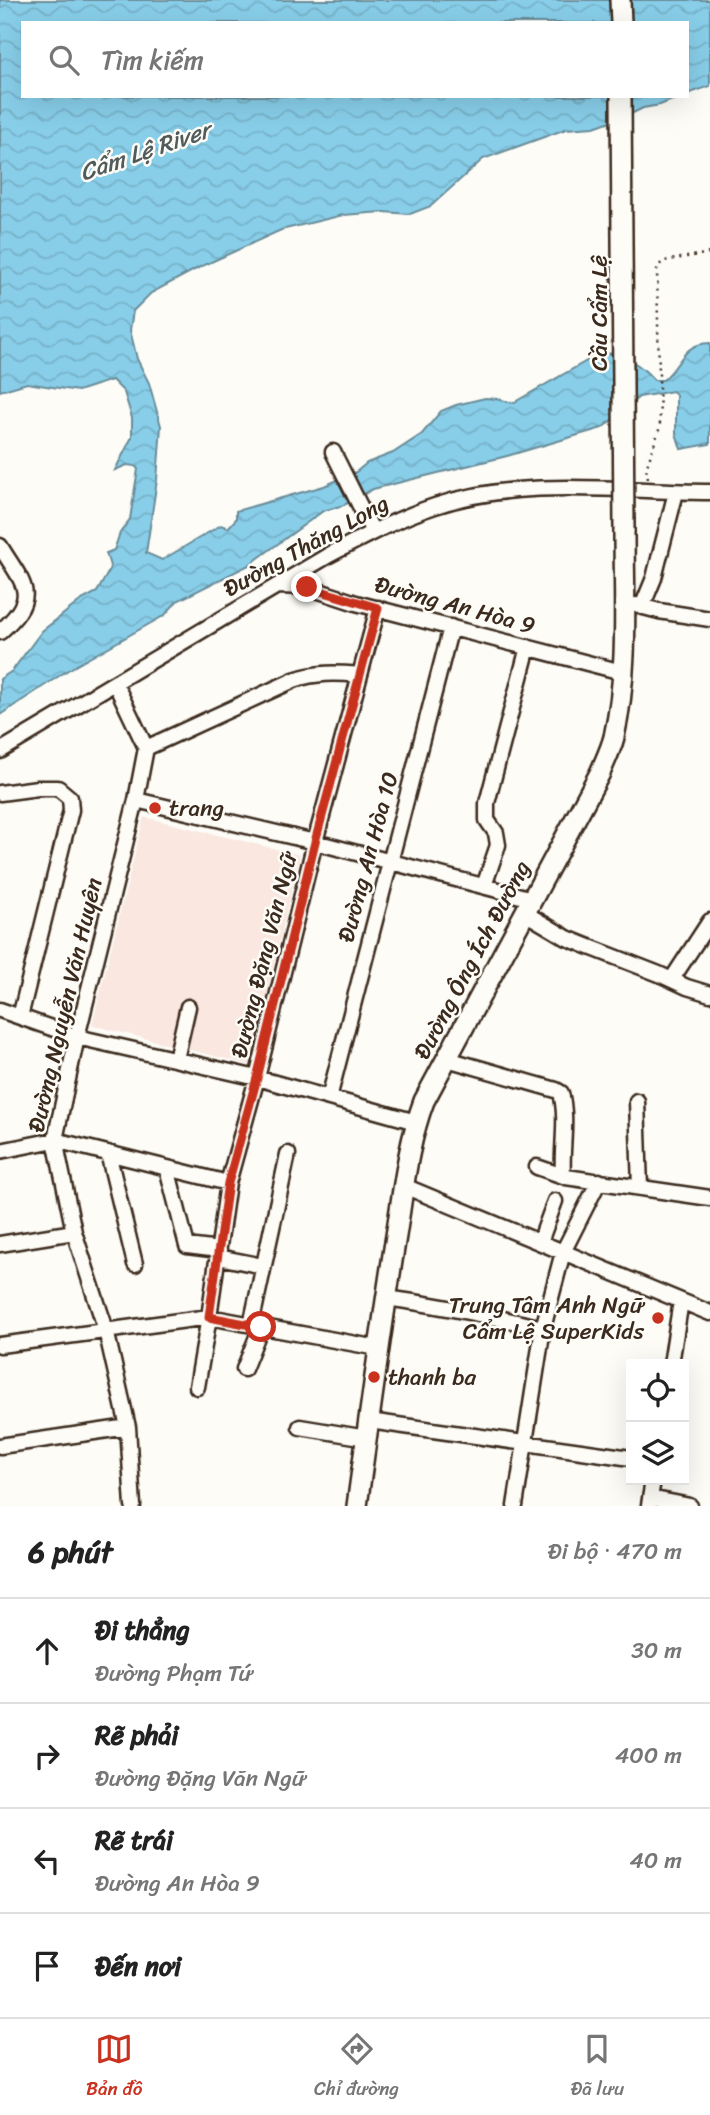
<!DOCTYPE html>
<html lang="vi">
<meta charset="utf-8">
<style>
:root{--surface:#fff;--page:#f6f6f6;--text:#222;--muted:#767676;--line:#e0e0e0;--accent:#c8321e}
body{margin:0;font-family:Sriracha,sans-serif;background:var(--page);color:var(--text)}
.controls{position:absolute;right:21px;bottom:21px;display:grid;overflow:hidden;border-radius:0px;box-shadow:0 7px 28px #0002}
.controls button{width:63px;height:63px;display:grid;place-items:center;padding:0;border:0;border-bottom:2px solid var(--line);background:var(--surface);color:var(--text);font:35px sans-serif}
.stop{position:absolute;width:21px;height:21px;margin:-16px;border:5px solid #c8321e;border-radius:50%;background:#fff}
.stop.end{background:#c8321e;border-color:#fff;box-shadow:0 2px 7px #0008}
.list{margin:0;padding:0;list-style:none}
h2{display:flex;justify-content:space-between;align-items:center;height:91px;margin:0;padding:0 28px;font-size:30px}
h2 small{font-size:23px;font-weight:400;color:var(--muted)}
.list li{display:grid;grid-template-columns:46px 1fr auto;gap:21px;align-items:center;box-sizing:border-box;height:105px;padding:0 28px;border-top:2px solid var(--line)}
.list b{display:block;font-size:26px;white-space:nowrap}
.list p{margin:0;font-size:23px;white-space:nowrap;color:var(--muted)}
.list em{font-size:23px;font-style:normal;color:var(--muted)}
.icon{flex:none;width:38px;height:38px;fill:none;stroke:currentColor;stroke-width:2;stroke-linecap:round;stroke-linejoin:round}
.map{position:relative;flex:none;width:710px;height:1506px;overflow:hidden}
.search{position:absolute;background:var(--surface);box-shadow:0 7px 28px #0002;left:21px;right:21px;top:21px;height:77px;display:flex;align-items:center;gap:18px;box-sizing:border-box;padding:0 24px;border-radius:0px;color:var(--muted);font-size:26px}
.sheet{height:511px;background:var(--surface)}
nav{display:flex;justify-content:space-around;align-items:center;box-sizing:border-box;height:98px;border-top:2px solid var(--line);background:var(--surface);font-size:19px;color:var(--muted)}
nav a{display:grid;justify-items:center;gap:4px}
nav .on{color:var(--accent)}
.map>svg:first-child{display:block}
.built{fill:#f9e7e0}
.water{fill:url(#water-waves);stroke:#698c98;stroke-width:2}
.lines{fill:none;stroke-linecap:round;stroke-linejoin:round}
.minor-casing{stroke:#3b2a1e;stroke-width:19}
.major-casing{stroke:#3b2a1e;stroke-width:24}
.path{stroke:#3b2a1e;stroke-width:2.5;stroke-dasharray:2 5;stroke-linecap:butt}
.minor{stroke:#fdfcf7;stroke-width:14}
.major{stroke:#fdfcf7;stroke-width:19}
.major-bridge-casing{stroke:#3b2a1e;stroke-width:24;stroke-linecap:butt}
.major-bridge{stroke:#fdfcf7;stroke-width:19}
.route{stroke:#c8321e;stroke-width:9}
.poi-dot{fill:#c8321e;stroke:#fdfcf7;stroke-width:2.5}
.labels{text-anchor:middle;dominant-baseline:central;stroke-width:5;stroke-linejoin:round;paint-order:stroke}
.street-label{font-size:23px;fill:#3b2a1e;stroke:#fdfcf7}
.poi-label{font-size:23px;fill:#3b2a1e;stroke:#fdfcf7;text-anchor:start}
.water-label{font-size:24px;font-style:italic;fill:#525b5b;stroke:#fdfcf7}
</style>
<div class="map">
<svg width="710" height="1506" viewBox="0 0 710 1506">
<defs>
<pattern id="water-waves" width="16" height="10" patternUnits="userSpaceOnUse" patternTransform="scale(1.75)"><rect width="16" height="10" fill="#88cee9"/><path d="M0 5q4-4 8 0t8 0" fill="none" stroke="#76b1c7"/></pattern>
</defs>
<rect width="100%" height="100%" fill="#fdfcf7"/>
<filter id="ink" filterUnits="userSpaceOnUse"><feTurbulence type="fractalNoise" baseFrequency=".0143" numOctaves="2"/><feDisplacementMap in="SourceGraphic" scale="14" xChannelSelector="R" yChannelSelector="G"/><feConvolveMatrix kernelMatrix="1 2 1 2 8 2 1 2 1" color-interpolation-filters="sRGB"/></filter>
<g filter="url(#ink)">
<path class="built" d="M144,817L300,855L250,1065L92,1025Z"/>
<path class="water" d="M0,0H710V86L687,94V23H23V96H682L660,105L643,108L633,113L594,127L566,129L483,159L431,206L410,214L383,212L343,215L281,230L198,268L151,293L133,311L130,330L137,359L149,383L161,426L157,480L146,553L162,560L221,525L228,528L236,519V511L324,486L356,472L367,463L393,453L422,434L441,411L456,405L485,398L498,399L513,403L599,354C620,350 641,365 654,380H663C682,365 681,344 710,343V444L681,449L676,433V395L673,391L639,397L602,428L507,456L373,489L344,505L323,511L249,565L177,601L165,615L68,670L0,715V679L12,671L42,631L80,601L97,592L109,571L110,566L106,553L114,550L120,533L130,519L138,469L135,466L127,465L115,470L132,437V418L124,392L112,380L78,391L27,383L0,391Z"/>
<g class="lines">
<g class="minor-casing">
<path id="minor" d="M333,452L373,532
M0,546C24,586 41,595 0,632
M278,586L307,587L356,603L622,672
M636,605L659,611L710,619
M642,607L654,578L676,492
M115,683L146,748L136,800L77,1037L55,1140L74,1232L106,1330L128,1427L133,1506
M146,748L294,680C316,672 336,673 360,675
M0,751L329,555C363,537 398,518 435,506C523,477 619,491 710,492
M0,793L38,788H58L70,798L71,810L20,1017
M136,800L315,842L532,899
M484,886L498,845L496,833L487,820V803L528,647
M525,913L567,938L587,946L659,974L687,987L710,994
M672,979L710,921
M0,1010L77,1037L257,1078L416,1122
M176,1059L188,1007
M447,1059L556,1090L561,1093C568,1119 561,1149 563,1175
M329,1098L451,627
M637,1101L640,1188
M0,1151L55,1140L228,1183
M108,1153L135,1264
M537,1167L566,1177L710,1198
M167,1168L187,1246L219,1250
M404,1186L710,1313
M540,1242L555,1201
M0,1244L74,1232
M218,1257L263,1266
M386,1298C439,1305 491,1316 543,1328
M251,1325L288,1154
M0,1345L209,1317L378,1348
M671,1364L681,1301
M244,1369L261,1327
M197,1387L209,1317L228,1183L257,1078L315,842L378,608
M369,1421L631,1458
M300,1427L367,1438
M0,1446L128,1427
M650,1498L690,1506
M649,1505L653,1480
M515,1506L543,1328L563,1252L599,1181"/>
</g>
<g class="major-casing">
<path id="major" d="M620,0L621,23
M357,1506C369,1418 381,1330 395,1242C403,1194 407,1146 424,1101L600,773C605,761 611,749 614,737C629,670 624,598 624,530"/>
</g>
<path class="path" d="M648,478L646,469L660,427L657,270L658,266L664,261L710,253"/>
<use href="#minor" class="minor"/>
<use href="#major" class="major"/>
<g class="major-bridge-casing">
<path id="major-bridge" d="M621,96L624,530"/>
</g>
<use href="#major-bridge" class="major-bridge"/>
</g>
</g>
<g class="lines" filter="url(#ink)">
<path class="route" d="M261,1327L209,1317L228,1183L257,1078L315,842L378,608L307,587"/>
</g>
<g class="poi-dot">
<circle cx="155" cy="808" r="7"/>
<circle cx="658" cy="1318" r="7"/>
<circle cx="374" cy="1377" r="7"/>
</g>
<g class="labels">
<g class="street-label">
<text transform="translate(599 313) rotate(-90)">Cầu Cẩm Lệ</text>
<text transform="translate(306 546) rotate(-29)">Đường Thăng Long</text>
<text transform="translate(455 605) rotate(15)">Đường An Hòa 9</text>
<text transform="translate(368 857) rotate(-75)">Đường An Hòa 10</text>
<text transform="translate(264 955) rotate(-76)">Đường Đặng Văn Ngữ</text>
<text transform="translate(472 960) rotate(-62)">Đường Ông Ích Đường</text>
<text transform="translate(65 1005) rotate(-77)">Đường Nguyễn Văn Huyên</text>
</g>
<g class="poi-label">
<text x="169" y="808">trang</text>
<text x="644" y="1305" text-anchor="end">Trung Tâm Anh Ngữ<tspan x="644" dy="26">Cẩm Lệ SuperKids</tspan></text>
<text x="388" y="1377">thanh ba</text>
</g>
<g class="water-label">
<text transform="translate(145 151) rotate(-19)">Cẩm Lệ River</text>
</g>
</g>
</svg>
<div class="controls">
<button><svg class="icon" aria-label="locate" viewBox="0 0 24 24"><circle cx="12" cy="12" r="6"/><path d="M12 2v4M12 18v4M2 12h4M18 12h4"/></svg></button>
<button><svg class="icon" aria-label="layers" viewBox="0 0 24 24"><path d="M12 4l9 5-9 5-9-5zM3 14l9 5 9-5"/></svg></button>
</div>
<div class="stop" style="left:261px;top:1327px"></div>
<div class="stop end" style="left:307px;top:587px"></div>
<div class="search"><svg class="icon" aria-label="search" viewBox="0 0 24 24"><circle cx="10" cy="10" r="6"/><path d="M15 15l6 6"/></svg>Tìm kiếm</div>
</div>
<section class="sheet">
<h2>6 phút<small>Đi bộ · 470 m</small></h2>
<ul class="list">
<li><svg class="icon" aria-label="ahead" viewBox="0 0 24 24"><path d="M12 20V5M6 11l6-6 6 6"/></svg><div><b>Đi thẳng</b><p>Đường Phạm Tứ</p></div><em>30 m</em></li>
<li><svg class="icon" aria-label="right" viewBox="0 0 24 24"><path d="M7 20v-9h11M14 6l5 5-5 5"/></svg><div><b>Rẽ phải</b><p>Đường Đặng Văn Ngữ</p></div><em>400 m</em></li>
<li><svg class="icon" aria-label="left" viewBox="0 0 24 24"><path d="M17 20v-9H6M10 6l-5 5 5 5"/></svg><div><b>Rẽ trái</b><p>Đường An Hòa 9</p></div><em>40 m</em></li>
<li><svg class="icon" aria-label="arrive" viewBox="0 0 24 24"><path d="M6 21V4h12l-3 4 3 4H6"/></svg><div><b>Đến nơi</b></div></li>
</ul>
</section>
<nav>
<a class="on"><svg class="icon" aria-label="map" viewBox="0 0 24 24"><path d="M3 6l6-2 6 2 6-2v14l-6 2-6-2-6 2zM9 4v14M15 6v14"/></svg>Bản đồ</a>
<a><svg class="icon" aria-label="directions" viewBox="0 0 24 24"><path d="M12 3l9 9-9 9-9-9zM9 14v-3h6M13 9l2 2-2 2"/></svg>Chỉ đường</a>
<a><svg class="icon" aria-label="saved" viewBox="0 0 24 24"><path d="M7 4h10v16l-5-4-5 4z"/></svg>Đã lưu</a>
</nav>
